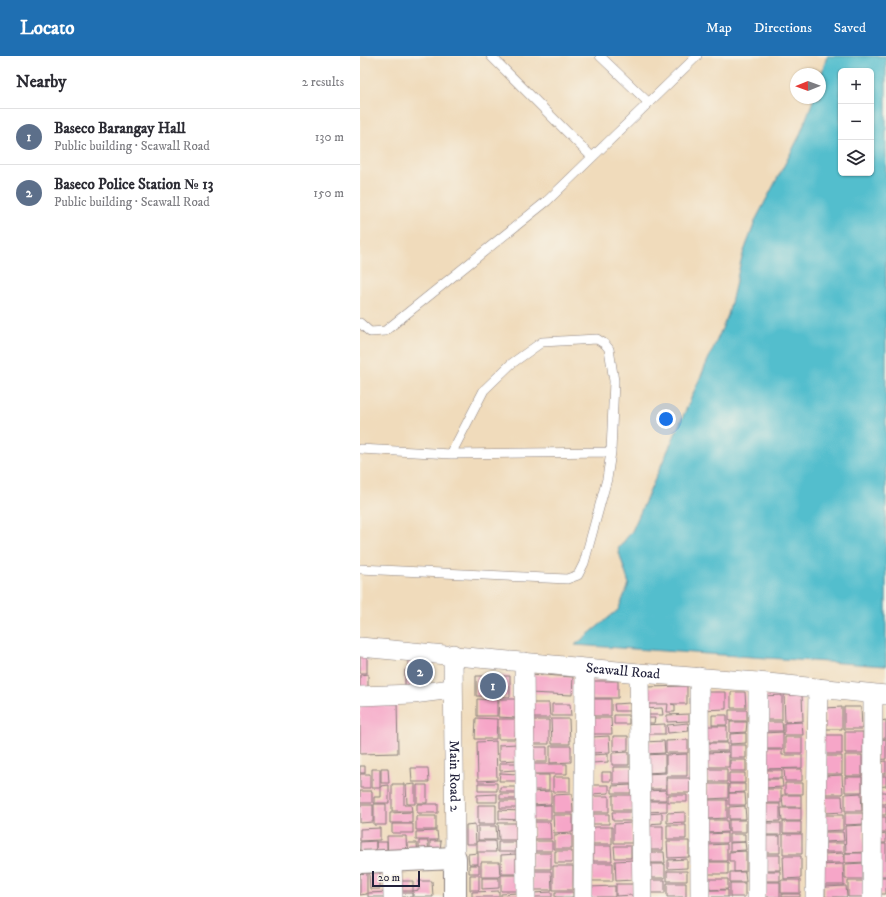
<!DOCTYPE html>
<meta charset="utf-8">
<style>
:root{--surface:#fff;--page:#f2f2f3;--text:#2b2b33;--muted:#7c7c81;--line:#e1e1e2;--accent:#1f6fb2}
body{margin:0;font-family:"IM FELL DW Pica",serif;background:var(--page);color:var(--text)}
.controls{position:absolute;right:12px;top:12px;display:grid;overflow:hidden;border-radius:6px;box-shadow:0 1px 3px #0004}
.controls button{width:36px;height:36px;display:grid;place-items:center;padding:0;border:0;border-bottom:1px solid var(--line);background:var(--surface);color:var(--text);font:20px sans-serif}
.compass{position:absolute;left:430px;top:12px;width:36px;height:36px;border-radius:50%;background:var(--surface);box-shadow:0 1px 3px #0004;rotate:269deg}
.scale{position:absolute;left:12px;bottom:10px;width:48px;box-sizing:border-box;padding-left:4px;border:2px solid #22223b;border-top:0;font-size:11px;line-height:14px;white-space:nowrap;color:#22223b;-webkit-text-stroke:3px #f7f3e8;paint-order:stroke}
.you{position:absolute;left:306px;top:363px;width:14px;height:14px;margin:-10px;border:3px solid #fff;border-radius:50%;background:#1a73e8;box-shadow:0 0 0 6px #1a73e833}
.badge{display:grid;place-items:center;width:26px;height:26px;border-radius:50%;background:var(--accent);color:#fff;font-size:13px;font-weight:700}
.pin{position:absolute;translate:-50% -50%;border:2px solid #fff;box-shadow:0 1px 4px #0006}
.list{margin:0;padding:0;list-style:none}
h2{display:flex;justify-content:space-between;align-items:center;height:52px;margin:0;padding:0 16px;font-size:17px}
h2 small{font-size:13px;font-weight:400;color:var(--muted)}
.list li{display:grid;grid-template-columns:26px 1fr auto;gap:12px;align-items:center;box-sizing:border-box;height:56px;padding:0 16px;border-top:1px solid var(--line)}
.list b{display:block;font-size:15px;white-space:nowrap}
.list p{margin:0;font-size:13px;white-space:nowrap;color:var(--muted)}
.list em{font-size:13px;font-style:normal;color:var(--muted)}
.icon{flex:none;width:22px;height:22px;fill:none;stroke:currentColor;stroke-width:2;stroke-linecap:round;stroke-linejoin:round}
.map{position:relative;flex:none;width:526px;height:841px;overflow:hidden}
header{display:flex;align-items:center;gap:24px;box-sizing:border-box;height:56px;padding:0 20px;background:var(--accent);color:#fff}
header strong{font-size:19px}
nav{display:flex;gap:22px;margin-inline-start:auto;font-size:14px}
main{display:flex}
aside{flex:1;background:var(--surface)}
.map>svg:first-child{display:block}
.water{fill:#53becd;stroke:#3a7084;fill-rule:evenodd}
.building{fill:#f6a6c8}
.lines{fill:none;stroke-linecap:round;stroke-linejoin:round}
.service-casing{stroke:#897e7b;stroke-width:10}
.minor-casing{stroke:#897e7b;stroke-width:20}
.tertiary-casing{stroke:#897e7b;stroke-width:24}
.service{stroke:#fff;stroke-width:9}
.minor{stroke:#fff;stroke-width:19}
.tertiary{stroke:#fff;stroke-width:22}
.labels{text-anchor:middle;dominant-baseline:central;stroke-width:3;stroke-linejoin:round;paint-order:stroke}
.street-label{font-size:14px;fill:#22223b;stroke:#f7f3e8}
</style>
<header>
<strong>Locato</strong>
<nav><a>Map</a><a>Directions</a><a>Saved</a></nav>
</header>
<main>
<aside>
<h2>Nearby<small>2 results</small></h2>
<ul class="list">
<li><span class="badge" style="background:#5c6f8a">1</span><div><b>Baseco Barangay Hall</b><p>Public building · Seawall Road</p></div><em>130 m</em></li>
<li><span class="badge" style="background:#5c6f8a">2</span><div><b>Baseco Police Station № 13</b><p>Public building · Seawall Road</p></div><em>150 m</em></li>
</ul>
</aside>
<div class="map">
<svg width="526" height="841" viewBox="0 0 526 841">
<rect width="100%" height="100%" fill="#f7f3e8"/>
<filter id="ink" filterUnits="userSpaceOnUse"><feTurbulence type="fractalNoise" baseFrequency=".025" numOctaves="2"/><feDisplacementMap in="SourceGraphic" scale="8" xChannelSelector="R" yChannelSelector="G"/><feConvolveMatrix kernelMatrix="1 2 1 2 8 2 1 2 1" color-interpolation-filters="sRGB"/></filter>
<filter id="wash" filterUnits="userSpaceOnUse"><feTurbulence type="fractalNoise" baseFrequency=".012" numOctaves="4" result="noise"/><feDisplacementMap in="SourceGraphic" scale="16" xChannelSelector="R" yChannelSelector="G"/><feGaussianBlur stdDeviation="0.9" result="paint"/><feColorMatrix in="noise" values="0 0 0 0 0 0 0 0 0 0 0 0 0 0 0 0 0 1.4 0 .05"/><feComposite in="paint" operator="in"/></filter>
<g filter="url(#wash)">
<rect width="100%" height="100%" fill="#f0dbbb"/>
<path class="water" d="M467,0H526V610L215,589L258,554L269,528L258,493L272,475L368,259L382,201L396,163L439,81L454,42H460V23ZM481,15H511V117H481Z"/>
<g id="blocks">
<path class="building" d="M7,597V617H0V598Z
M48,601H63V611L48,610Z
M45,614H64V631H45Z
M8,618V632H0V619Z
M170,618L213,621L212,639L169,637Z
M116,620H150V641L116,640Z
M229,625H258V642H229Z
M327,630V648H311L315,649V656H307L308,648H286V631Z
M343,636H366V653L343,654Z
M371,636H385L386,652H371Z
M422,639V664H403V640Z
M424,639H442L443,665L425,666Z
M117,643L137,644V660H117Z
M139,643H157L156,662L138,661Z
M230,643H251V660H230Z
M37,644L38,697L0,698V645Z
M167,647H189L190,662H167Z
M270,647L271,655H255L254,648Z
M192,648H210L211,660H192Z
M482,651V673H465V652Z
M484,651H501L502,673H484Z
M302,652L303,659H283V653Z
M369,654H387V665H369Z
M329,658V665L307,666V659Z
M254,659H269V668H254Z
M352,659H367V669H352Z
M116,662L137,663L136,683H115Z
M231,662H251L252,678H231Z
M285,662H295L294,667H285Z
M138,663H156L155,683H138Z
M191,663H209L210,688H192Z
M168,664H189V688H168Z
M526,664V682H521V665Z
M370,666H387L386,676L370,677Z
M404,666H422L423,675H404Z
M442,666L443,679H424V667Z
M328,667L329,675L308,677L307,669Z
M305,668V678H283V669Z
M345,670H367V686H345Z
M423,676V693H403V677Z
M485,676H503V697H485Z
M386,677V687L370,688V678Z
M463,679H482V698H463Z
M249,680L250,696L232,697V681Z
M253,680H268V694L253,695Z
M425,681H442V697H425Z
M526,683V703L517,704V684Z
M328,684V697H306V685Z
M136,685L137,724L118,725L117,686Z
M304,685L305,697L284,698V686Z
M345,687H368V695H346Z
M157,688V704L139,705V689Z
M370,689H386V702H370Z
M190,690H211V706L190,707Z
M171,691H187V706H171Z
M402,694H422V699H442V712L402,713Z
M269,696V709H252V697Z
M369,696V711H346V697Z
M248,698V706L232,707L231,699Z
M305,698V716L285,717V699Z
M327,698V720H306V733H286L285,718L306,717V699Z
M485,699H502V720H485Z
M465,700H482V718H465Z
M370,704H386V715H370Z
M526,705V718H518V706Z
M140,707H156V714L140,715Z
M172,708H207V718H172Z
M0,710H5V717H0Z
M253,711H272V728H253Z
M21,712H28L29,727H21Z
M51,712H68L69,726H52Z
M12,713H20V732H12Z
M348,713H367V726H348Z
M424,713H442V725H425Z
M403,714H422V722H403Z
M242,716H251V725H242Z
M140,717L158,718V725H139Z
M369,717H385V727H369Z
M0,718H10V732H0Z
M170,719H189V734H170Z
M482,719L483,738H464V720Z
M518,720H526V730L518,731Z
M193,721H210V736H193Z
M485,721H502V736H485Z
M307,722H330V737H307Z
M402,723H422L423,731L402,732Z
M118,727H137V735H118Z
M425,727H443V738H425Z
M32,728H44V749H51L52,755H32Z
M55,728V748H47L46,729Z
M347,728H368V742L347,743Z
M369,728H385V736L369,737Z
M29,729V747H14V741H21V730Z
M57,729H67V747H57Z
M230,729H249V737L230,738Z
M271,729V737H252V730Z
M140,731H159V736H140Z
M402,733H421V747H402Z
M306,734V744H286V735Z
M0,735H12V747H0Z
M191,735V748L170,749V736Z
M518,736H526V748H518Z
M369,737H385L386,749H369Z
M501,737L502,755H485V738Z
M137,738V746H117V739Z
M140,738H159V743H140Z
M212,738L213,757H193V739Z
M253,739H272L273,754H253Z
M308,739H327V746H308Z
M422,739H441V751H423Z
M230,740H249V756H230Z
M465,740H482L483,756L466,757Z
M347,744H367V762L347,763Z
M140,745H160V752H140Z
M286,745H307V755L286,756Z
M14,748H26V769H14Z
M57,748H78V757H57Z
M400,748H420V765L400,766Z
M0,749H13V766L0,767Z
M118,749H136V768H118Z
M191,749V764H171V750Z
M385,750L386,763H369V751Z
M519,750H526V759H519Z
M421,752H441V765H422Z
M139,754L160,755V764L139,763Z
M52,756V767H30V757Z
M252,756H271V765H253Z
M325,756V766L307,767V757Z
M302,757V767L287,768L286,758Z
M485,757H503L504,768L485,769Z
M230,758H249V768H230Z
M193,759H213V776L194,777Z
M464,759H483V774L464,775Z
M56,760H76V774H56Z
M519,761H526V777H520Z
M347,764H367L368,776L347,777Z
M369,764H386V776H369Z
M173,766H190L191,783H173Z
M423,766H441V777H423Z
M138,767H156L157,784H139Z
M271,767L272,787H254V768Z
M401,767H421V779H401Z
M32,768H53V777H32Z
M115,768L116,788H106V769Z
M307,769H326V783H307Z
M504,769V796L486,797L485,770Z
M118,770H136L137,784H118Z
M286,770H303V794H286Z
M228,771H252V788H228Z
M20,772V784L0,785V773Z
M77,775L78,784H56V776Z
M465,776H483L484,785L465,786Z
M367,777V787H347V778Z
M212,778V793H194V779Z
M369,778H385V786H369Z
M423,778H442V798H423Z
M526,778V787H519V779Z
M27,780H46L47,804L28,805Z
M400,780H420V797H401Z
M16,785V795L0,796V786Z
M59,785H68L69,803H59Z
M70,785H81L80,794H70Z
M117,785H135L136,796H117Z
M172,785H192V795H171Z
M307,785H329V801L308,802Z
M16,786H27V804H16Z
M138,786H156V796H138Z
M385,786L386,794L370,795V787Z
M48,787H57L58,803H49Z
M465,787H484V796H465Z
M367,788V805H348V789Z
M518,788H526V820H517Z
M233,790H251L252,805H233Z
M254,790H271V802H255Z
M195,795H212V807H195Z
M386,795V815L374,816V805H369V796Z
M286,796H304L305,807H286Z
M118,797V808H109L108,798Z
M171,797H191V813H171Z
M484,797V807H464V798Z
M485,797H505V806L485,807Z
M156,798V818H141V799Z
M403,799H420V814H403Z
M423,800H441V822L424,823Z
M327,803V812L308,813V804Z
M273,804V824L256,825L255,805Z
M121,806H139L140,821H121Z
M348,806H368V818H348Z
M232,807H253V825H232Z
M504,807V823H485V808Z
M287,808H305V822H287Z
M483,808L484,829H459V809Z
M109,809H119V817H109Z
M193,810H213V834H193Z
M172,815H191L192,834H172Z
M307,815H327V825H307Z
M403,815H420V825H403Z
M0,816H7V838L0,839Z
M20,816V833H10L9,817Z
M370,816H385L386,826H370Z
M110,819H119V834H110Z
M141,819H159V835H141Z
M518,821H526V838H518Z
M122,822H139V832L122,833Z
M349,823H368V833L350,834Z
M288,824H305V837H288Z
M421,824H440V837H421Z
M40,825H53V835H40Z
M59,825H72L73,841H53V835L59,834Z
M488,825H505V841H488Z
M404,826H420V841H404Z
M307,827H326V841H307Z
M370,827H385V841H370Z
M256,828H273V839L256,840Z
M255,830V841H229V831Z
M486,830L487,841H465V831Z
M348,834H368V841H348Z
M139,835V841H112V836Z
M29,836V841H8V837Z
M192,836V841H172V837Z
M195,836H213V841H195Z
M41,837H52V841H41Z
M158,837V841H141V838Z
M422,838H440V841H422Z"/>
</g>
</g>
<g filter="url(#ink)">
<use href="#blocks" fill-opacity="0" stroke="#897e7b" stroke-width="1"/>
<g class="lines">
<g class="service-casing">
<path id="service" d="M131,0L232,101
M240,0L288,46
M0,267L10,276L25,275L187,145L337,0
M0,393L91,398L251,396
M0,513L207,523L218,519L224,507L247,423L251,396L254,325L249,293L245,288L237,283L182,286L151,308L124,334L91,398"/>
</g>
<g class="minor-casing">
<g id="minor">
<path id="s1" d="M0,591L279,617L398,626L526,639"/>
<path id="s2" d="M93,598L95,802"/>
<path d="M164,606L166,841"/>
<path d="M279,617L282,841"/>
<path d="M339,621L340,841"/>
<path d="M0,640L53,638L92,633"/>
<path d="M32,806L33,841"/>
<path d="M223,841L225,613"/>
<path d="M397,841L398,626"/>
<path d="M455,841L458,632"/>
<path d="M512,841L513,638"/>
</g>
</g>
<g class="tertiary-casing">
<path id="tertiary" d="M0,806L95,802V841"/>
</g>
<use href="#service" class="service"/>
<use href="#minor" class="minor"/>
<use href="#tertiary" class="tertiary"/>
</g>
</g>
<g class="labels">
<g class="street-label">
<text stroke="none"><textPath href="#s1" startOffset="264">Seawall Road</textPath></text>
<text stroke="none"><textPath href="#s2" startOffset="122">Main Road 2</textPath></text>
</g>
</g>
</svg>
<div class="controls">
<button>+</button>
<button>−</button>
<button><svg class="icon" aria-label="layers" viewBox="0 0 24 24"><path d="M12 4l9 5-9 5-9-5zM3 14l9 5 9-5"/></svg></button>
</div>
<svg class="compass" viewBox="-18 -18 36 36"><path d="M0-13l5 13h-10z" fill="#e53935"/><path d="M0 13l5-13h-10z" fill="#7c7c81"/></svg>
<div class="scale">20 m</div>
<div class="you"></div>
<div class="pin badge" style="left:133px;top:630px;background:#5c6f8a">1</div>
<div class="pin badge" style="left:60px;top:616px;background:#5c6f8a">2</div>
</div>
</main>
